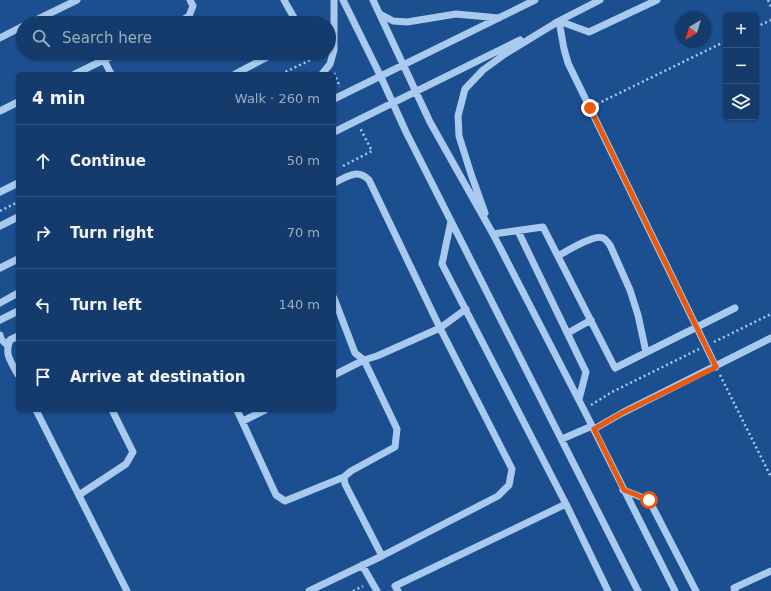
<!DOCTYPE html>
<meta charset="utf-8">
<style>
:root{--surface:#143b6b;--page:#214673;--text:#f1f3f6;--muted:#9dadc1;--line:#33557e}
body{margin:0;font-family:"DejaVu Sans",sans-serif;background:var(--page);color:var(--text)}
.controls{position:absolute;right:12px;top:12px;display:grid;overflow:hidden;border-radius:6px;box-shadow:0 1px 3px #0004}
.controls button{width:36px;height:36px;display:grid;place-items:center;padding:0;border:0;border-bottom:1px solid var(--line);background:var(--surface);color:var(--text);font:20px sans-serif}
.compass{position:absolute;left:675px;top:12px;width:36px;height:36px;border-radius:50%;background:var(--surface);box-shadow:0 1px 3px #0004;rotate:218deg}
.stop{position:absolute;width:12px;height:12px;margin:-9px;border:3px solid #ea580c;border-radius:50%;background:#fff}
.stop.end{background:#ea580c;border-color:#fff;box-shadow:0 1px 4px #0008}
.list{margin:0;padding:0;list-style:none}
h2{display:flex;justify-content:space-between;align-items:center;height:52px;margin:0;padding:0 16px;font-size:17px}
h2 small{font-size:13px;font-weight:400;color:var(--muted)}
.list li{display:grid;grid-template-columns:26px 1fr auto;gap:12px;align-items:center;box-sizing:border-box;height:72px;padding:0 16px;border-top:1px solid var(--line)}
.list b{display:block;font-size:15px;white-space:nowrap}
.list em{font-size:13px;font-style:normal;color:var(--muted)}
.icon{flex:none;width:22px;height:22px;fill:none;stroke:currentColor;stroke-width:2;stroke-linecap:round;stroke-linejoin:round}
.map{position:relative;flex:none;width:771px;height:591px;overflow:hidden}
.search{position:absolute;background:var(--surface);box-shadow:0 1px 3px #0004;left:16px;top:16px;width:320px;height:44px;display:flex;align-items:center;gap:10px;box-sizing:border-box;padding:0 14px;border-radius:22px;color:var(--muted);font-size:15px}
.panel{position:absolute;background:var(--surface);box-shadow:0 1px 3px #0004;left:16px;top:72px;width:320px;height:340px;border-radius:6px}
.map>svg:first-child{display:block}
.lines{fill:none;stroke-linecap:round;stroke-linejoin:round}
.path{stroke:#a9c9ee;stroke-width:2.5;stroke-dasharray:2 3;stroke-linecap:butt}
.minor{stroke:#a9c9ee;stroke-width:7}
.route{stroke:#ea580c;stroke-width:5}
</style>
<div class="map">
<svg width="771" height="591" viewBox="0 0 771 591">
<rect width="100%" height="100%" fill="#1b4f8f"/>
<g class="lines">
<path class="path" d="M768,0L771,7
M756,27L771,20
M334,73L340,87
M281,74L323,54
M597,104L726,41
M343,166L372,151L360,128
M0,211L18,202
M714,342L771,314
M720,375L771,477
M591,405L612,392L699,349
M353,591L363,586"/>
<path class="minor" d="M284,0L297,23
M343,0L381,77L406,132L638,591
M373,0L430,122L493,234L584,410L675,591
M380,14L393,21L407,22L456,14L499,18
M559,21L564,49L568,63L716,367
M559,21L589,32L657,0
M30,23L77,0
M178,23L189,16L193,6L190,0
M555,23L600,0
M0,38L23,26
M104,60L111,74
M75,74L118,53
M235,74L275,53
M322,74L330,64L334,50V0
M334,99L535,0
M0,111L18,102
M334,132L520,40
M0,192L18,183
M485,213L471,174L459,136L458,116L465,89L483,70L505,54L559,21
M451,221L442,264L566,504L608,591
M0,226L18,217
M491,230L493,234L543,227L615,368L735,308
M518,231L586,372L579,399
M558,256C567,251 594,234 603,238C606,239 608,243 610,245L630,290L638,315L646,352
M0,268L18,259
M334,298L355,353L364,360L377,356L440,328L466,309
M0,303L18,293
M0,320L18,311
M568,333L591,320
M0,335L1,339L8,346
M18,336L10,340C4,355 11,361 18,375
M334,375L364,360L397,429L395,447L351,471L344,477L345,484L382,556
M36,410L127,591
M237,410L276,495L285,501L344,477
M243,421L265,410
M594,429L622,413L771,338
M562,439L592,426
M623,490L649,500L696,591
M79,495L126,464L133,452L112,410
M362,565L377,591
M309,591L382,556L498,496L509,485L512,469L440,328L369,180C357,168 347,177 334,183
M398,591L395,586L566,504
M735,591L734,588L771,571"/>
</g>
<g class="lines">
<path class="route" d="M590,108L716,367L622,413L594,429L624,490L649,500"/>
</g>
</svg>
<div class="controls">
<button>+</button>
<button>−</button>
<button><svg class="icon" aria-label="layers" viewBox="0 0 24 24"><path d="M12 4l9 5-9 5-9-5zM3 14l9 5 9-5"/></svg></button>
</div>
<svg class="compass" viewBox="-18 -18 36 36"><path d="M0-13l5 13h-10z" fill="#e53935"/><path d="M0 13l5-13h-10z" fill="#9dadc1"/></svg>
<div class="stop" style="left:649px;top:500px"></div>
<div class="stop end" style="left:590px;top:108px"></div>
<div class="search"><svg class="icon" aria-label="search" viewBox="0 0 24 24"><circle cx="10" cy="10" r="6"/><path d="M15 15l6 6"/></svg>Search here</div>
<section class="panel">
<h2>4 min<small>Walk · 260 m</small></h2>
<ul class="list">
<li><svg class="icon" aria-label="ahead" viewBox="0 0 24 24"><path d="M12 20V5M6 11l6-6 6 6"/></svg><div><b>Continue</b></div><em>50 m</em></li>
<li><svg class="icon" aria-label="right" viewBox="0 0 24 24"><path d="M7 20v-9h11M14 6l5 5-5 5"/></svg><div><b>Turn right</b></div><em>70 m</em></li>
<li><svg class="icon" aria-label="left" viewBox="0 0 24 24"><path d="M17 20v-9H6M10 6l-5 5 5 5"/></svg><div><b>Turn left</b></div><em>140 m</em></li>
<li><svg class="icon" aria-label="arrive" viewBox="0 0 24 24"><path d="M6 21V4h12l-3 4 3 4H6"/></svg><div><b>Arrive at destination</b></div></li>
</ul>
</section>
</div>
